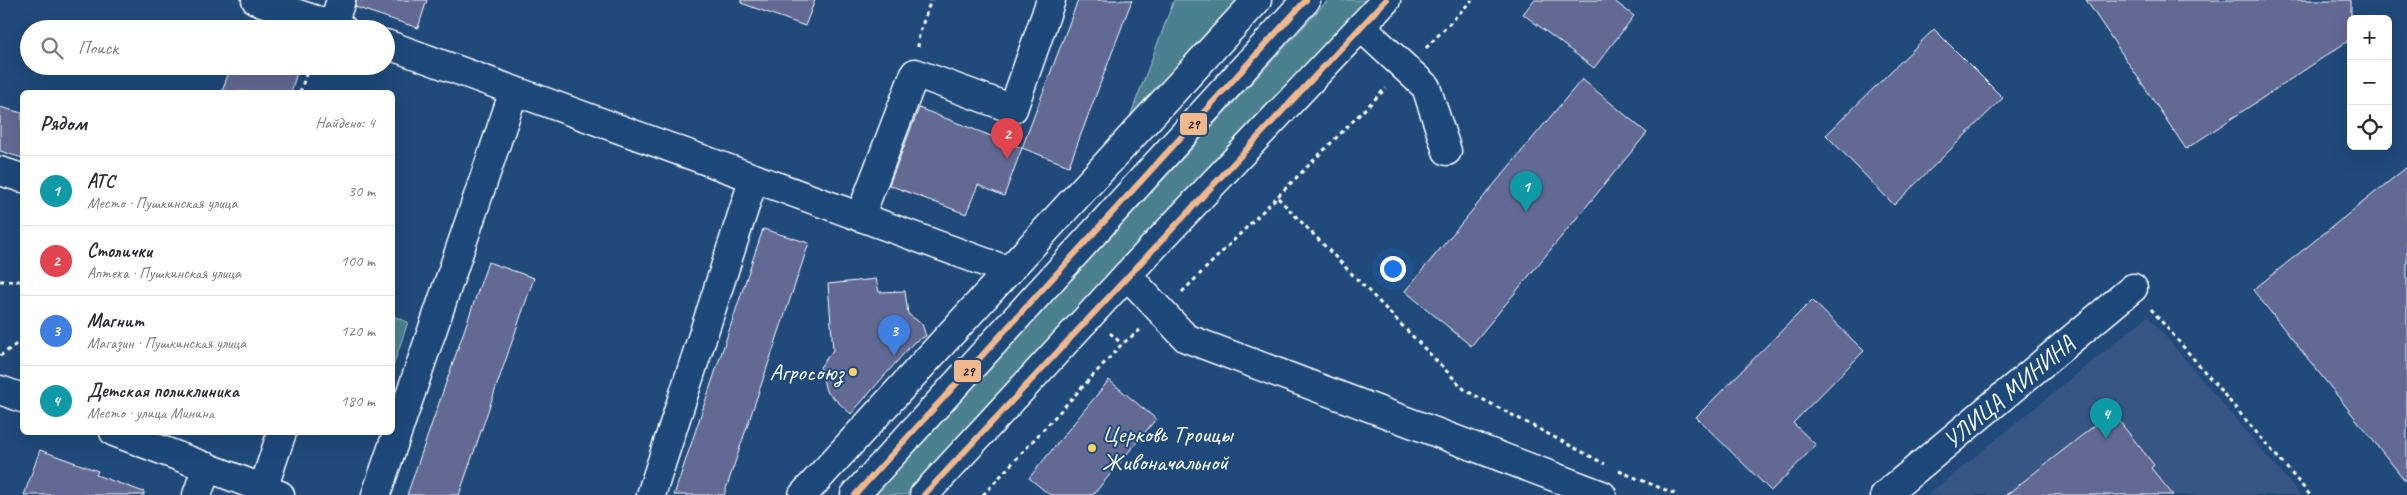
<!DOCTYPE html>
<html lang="ru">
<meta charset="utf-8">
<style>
:root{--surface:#fff;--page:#f2f2f3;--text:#2b2b33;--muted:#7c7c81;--line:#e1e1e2;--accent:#d93025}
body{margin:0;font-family:Caveat,sans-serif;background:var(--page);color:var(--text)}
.controls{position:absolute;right:15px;top:15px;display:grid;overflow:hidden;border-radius:8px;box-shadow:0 5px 20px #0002}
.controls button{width:45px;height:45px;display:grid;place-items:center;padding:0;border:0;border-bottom:1px solid var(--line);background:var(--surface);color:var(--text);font:25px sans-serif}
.you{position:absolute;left:1392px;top:268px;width:18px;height:18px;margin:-12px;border:4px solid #fff;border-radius:50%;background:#1a73e8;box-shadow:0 0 0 8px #1a73e833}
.badge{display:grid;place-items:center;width:32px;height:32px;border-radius:50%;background:var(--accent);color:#fff;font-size:16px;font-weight:700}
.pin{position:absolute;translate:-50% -41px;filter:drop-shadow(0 1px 2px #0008)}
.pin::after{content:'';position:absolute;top:26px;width:18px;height:15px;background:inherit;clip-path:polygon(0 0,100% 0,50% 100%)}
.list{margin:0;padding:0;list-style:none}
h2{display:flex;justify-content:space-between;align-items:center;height:65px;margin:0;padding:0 20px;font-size:21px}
h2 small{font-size:16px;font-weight:400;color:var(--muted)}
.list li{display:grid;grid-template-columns:32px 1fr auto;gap:15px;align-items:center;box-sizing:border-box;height:70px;padding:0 20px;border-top:1px solid var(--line)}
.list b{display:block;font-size:19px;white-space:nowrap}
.list p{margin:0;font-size:16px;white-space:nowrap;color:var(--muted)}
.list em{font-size:16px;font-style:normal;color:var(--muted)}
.icon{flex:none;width:28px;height:28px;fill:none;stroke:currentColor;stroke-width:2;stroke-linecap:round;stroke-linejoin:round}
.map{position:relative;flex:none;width:2407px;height:495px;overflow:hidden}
.search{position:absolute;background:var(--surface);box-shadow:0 5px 20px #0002;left:20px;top:20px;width:375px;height:55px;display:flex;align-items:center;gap:12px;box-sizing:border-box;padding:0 18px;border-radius:28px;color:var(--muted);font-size:19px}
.panel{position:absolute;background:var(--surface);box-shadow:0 5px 20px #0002;left:20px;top:90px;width:375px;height:345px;border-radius:8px}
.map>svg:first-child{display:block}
.built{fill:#375784}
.green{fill:#4c818f;stroke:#a6c0c7}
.building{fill:#626b94;stroke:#fff}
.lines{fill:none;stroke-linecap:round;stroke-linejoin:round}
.minor-casing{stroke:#fff;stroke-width:31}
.major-casing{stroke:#fff;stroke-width:31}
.path{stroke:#fff;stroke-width:3;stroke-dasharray:4 4;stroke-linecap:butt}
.minor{stroke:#1f4a7a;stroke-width:28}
.major{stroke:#1f4a7a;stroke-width:28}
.bus-1-casing{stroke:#1f4a7a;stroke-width:10}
.bus-1{stroke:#f1b78d;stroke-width:6}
.poi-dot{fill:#ffd166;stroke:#1f4a7a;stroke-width:2}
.labels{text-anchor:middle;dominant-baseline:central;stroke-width:4;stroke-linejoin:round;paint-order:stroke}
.poi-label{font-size:24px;fill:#fff;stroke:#1f4a7a;text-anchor:end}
.street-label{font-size:24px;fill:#fff;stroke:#1f4a7a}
.line-badge{stroke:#1f4a7a;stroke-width:2}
.pale-badge-label{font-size:14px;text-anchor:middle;font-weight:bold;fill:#111}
</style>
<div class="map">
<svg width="2407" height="495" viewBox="0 0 2407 495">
<rect width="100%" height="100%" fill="#1f4a7a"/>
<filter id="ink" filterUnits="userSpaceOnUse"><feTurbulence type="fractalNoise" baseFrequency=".02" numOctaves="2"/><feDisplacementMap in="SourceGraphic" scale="10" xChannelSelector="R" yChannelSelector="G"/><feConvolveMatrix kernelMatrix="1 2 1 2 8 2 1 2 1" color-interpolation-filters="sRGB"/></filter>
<g filter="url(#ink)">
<path class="built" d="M2148,316L2300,495H1928Z"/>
<path class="green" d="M1174,0H1268L1112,164Z
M1328,0H1366L1071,315L906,495H874Z
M393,316L408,322L393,366L392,316Z"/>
<path class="building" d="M356,0H427L418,28L355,7Z
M741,0H815L805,26L741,3Z
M1078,0H1132L1069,166L1022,148Z
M1534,0H1613L1634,16L1594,68L1523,14Z
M2086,0H2351V39L2186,149Z
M1934,29L2003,98L1894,205L1826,135Z
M231,66H299L291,92H222Z
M1582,79L1647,133L1471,346L1405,291Z
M0,107L22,113V158L0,151Z
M919,108L1022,148L1004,196L978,185L966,214L889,185Z
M2407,167V483L2253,290Z
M763,229L809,243L724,495H674Z
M488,262L534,278L459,495H407Z
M876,279L879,292L905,291L908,314L922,324L926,336L914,342L851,414L826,391L820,367L833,350L828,284Z
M1812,300L1864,351L1793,423L1816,445L1771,491L1696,417Z
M1109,380L1156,419L1093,495H1050L1029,478Z
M2112,412L2154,465L2151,468L2173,495H2006Z
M40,450L98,471L96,475L144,492V495H24Z"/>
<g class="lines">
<g class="minor-casing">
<g id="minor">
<path d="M256,0L343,29"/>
<path d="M333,25L341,0"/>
<path d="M1361,27L1426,87L1447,151"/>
<path d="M386,44L1009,271"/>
<path d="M0,171L22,178"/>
<path d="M860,217L915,73L1013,109L1051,0"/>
<path d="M1127,275L1186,338L1602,495"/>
<path d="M0,390L22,398"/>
<path d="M114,432L280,495"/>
<path d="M263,489L282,432"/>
<path d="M197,495L207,467"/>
<path d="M376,495L514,91"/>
<path d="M651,495L754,178"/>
<path d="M803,495L1257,0"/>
<path id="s1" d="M1885,495L2133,288"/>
</g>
</g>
<g class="major-casing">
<path id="major" d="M855,495L1306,0
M924,495L1127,275L1386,0"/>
</g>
<path class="path" d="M918,47L919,34L931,0
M1426,48L1472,0
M300,92L309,66
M1278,198L1465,390L1605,464
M0,281H22
M1182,292L1386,88
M2151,309L2310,495
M1110,333L1122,344
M0,356L22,340
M1619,471L1678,495
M983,495L1122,344L1140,330"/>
<use href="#minor" class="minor"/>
<use href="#major" class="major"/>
<g class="bus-1-casing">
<path id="bus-1" d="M855,495L1306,0
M924,495L1386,0"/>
</g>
<use href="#bus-1" class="bus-1"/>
</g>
</g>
<g class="poi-dot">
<circle cx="853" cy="372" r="5"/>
<circle cx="1092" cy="448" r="5"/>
</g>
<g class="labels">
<g class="poi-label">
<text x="843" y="372">Агросоюз</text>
<text x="1102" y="434" text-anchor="start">Церковь Троицы<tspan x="1102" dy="28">Живоначальной</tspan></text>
</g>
<g class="street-label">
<text stroke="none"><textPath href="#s1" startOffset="161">УЛИЦА МИНИНА</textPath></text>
</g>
</g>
<g class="line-badge">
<rect x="1179" y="112" width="29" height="24" rx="5" fill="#f1b78d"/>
<rect x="953" y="359" width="29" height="24" rx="5" fill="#f1b78d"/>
</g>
<g class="pale-badge-label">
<text x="1193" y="129">29</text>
<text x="968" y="376">29</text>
</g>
</svg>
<div class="controls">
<button>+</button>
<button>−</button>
<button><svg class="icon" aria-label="locate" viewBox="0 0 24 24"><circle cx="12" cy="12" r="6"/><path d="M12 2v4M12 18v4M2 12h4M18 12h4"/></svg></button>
</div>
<div class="you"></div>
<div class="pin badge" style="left:1526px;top:212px;background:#0f9aa8">1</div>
<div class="pin badge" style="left:1007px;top:159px;background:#e0444e">2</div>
<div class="pin badge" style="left:894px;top:356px;background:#3f7fe0">3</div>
<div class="pin badge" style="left:2106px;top:439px;background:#0f9aa8">4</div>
<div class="search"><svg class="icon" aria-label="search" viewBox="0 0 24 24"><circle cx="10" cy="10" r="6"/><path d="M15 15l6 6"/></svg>Поиск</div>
<section class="panel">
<h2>Рядом<small>Найдено: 4</small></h2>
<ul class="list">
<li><span class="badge" style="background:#0f9aa8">1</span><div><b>АТС</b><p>Место · Пушкинская улица</p></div><em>30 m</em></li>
<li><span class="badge" style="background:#e0444e">2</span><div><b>Столички</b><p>Аптека · Пушкинская улица</p></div><em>100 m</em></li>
<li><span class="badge" style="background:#3f7fe0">3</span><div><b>Магнит</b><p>Магазин · Пушкинская улица</p></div><em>120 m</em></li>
<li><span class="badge" style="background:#0f9aa8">4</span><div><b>Детская поликлиника</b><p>Место · улица Минина</p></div><em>180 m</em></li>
</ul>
</section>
</div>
